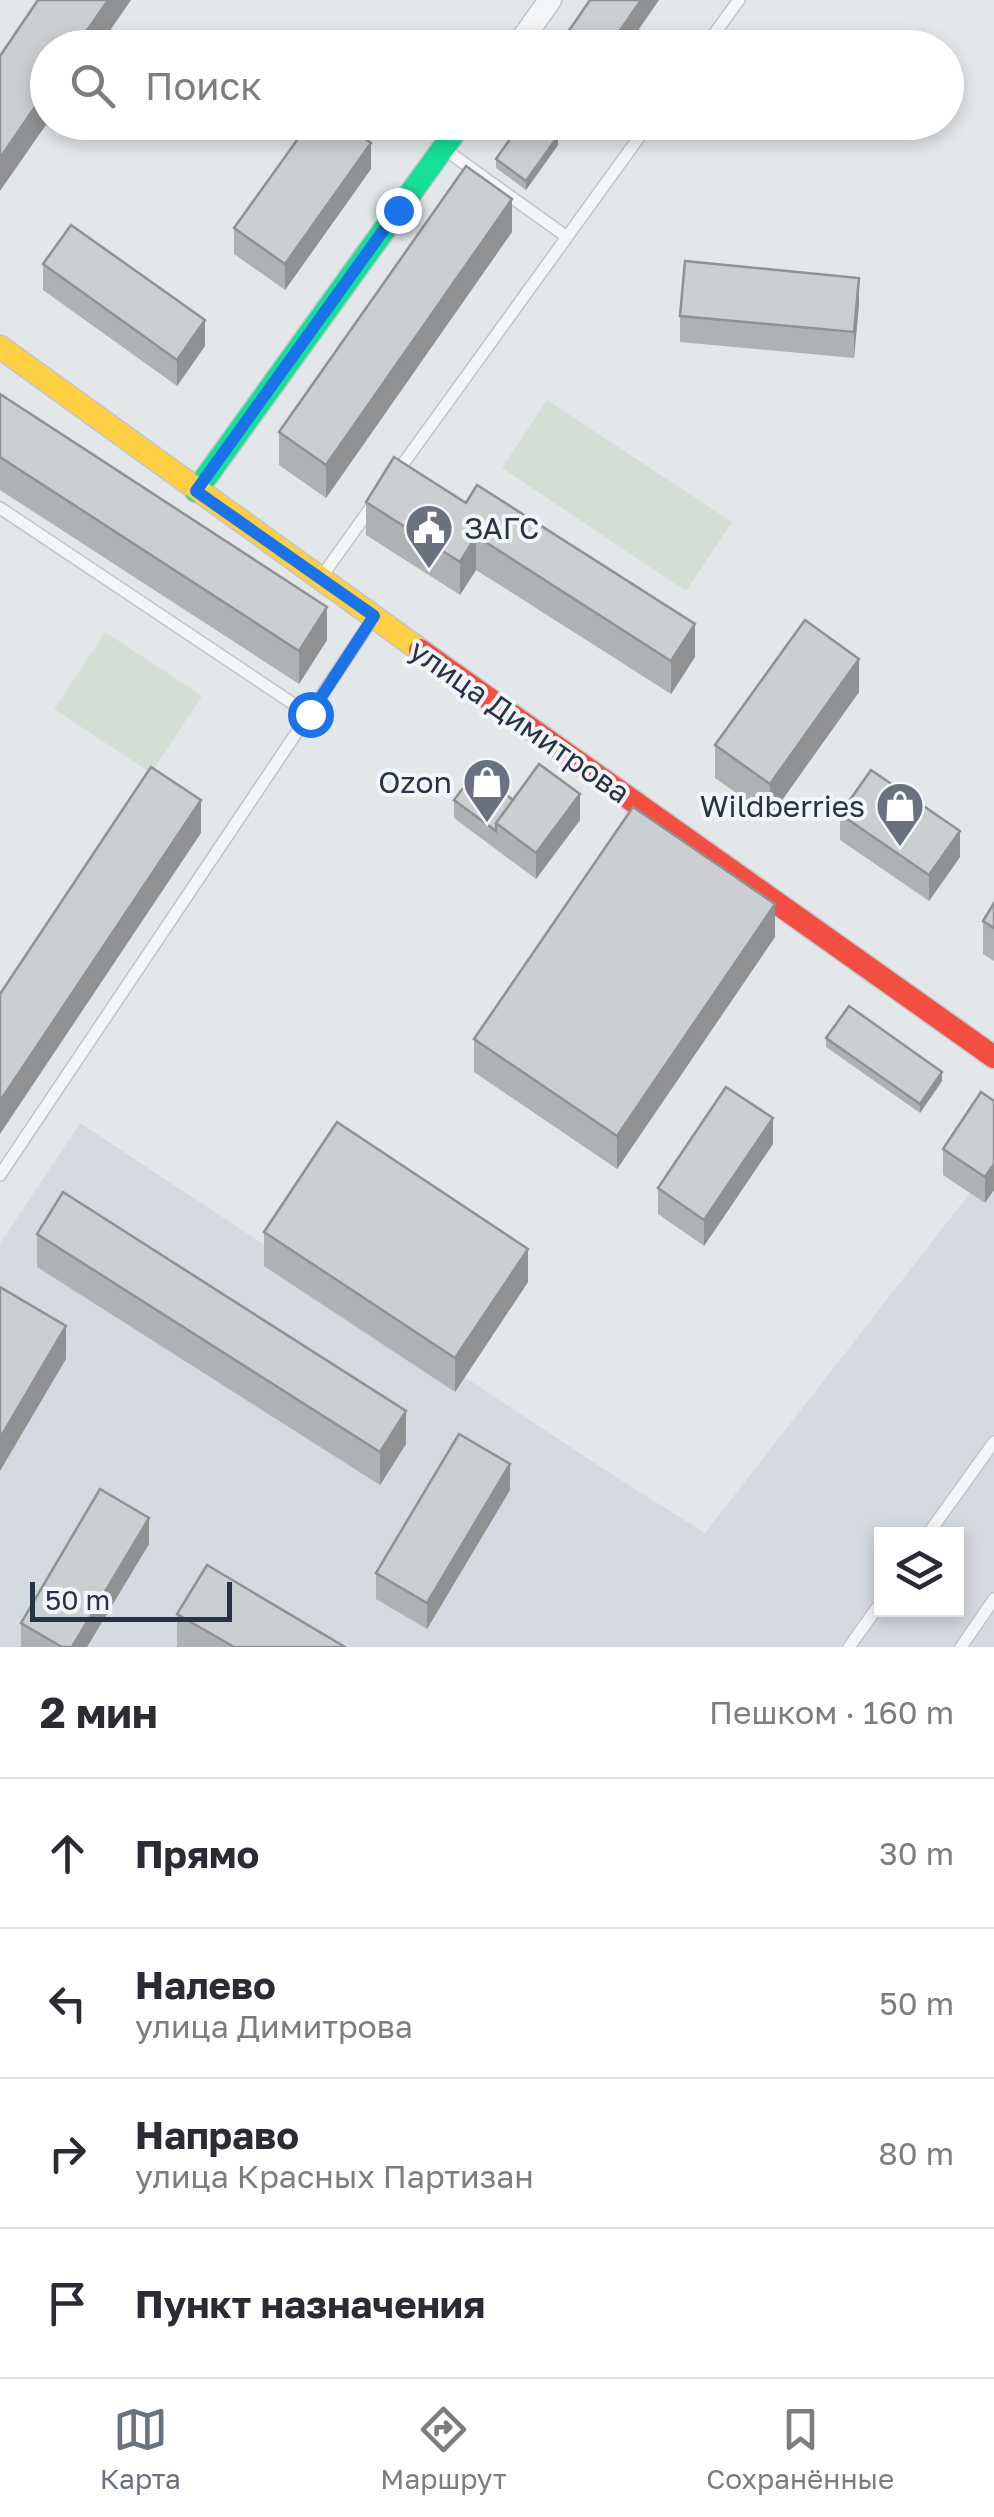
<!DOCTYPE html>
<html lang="ru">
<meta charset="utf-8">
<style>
:root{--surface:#fff;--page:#f7f7f7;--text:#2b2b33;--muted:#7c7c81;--line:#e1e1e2;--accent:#6a727f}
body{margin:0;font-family:"Golos Text",sans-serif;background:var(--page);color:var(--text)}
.controls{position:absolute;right:30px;bottom:30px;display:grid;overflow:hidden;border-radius:0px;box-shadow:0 5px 15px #0003}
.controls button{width:90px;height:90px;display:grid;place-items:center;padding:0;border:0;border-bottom:2px solid var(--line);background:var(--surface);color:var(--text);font:50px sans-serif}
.scale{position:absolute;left:30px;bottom:25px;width:202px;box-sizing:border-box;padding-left:10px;border:5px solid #283346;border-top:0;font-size:28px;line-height:35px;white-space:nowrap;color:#283346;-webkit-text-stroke:8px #f2f5f9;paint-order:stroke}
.stop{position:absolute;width:30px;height:30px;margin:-22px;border:8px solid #1a73e8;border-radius:50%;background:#fff}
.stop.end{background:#1a73e8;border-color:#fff;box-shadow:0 2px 10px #0008}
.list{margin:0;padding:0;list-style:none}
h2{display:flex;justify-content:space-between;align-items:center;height:130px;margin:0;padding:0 40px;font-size:42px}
h2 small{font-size:32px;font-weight:400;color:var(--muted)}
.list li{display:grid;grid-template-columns:65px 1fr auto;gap:30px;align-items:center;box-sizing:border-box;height:150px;padding:0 40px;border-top:2px solid var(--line)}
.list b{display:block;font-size:38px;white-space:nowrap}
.list p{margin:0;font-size:32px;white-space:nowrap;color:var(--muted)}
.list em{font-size:32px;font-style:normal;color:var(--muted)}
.icon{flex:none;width:55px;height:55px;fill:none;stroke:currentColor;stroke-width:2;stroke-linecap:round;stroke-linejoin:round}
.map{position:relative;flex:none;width:994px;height:1647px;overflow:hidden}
.search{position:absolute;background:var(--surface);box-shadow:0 5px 15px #0003;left:30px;right:30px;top:30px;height:110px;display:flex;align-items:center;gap:25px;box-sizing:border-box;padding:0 35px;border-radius:55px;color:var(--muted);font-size:38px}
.sheet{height:730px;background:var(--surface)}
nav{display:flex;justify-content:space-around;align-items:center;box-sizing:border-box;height:140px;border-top:2px solid var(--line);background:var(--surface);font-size:28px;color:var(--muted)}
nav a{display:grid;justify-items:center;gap:5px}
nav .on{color:var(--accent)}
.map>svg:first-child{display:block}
.built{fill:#d4dae0;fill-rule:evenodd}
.green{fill:#d4ded4}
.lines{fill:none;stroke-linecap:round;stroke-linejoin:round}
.lane-casing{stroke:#c2c5c8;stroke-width:14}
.street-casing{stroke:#c2c5c8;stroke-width:25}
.fast-casing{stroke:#c2c5c8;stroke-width:25}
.slow-casing{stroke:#c2c5c8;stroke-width:25}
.jam-casing{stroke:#c2c5c8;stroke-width:25}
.lane{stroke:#f3f5f6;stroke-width:11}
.street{stroke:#f3f5f6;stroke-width:22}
.fast{stroke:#16e098;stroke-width:22}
.slow{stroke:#ffcf43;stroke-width:22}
.jam{stroke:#f24e42;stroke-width:22}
.wall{fill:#afb2b5}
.shaded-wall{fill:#8f9193}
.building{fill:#cccfd2;stroke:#8f9193;stroke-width:2.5}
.route{stroke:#1a73e8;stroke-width:12}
.labels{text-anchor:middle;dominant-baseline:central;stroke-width:8;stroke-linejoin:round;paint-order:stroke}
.poi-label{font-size:30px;fill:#283346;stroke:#f2f5f9;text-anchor:end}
.street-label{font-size:30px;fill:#283346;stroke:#f2f5f9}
</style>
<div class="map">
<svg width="994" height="1647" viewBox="0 0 994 1647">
<rect width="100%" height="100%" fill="#e4e7ea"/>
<path class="built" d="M80,1123L619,1479L705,1533L994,1162V1647H0V1243ZM882,1534H956V1610H882Z"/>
<path class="green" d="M547,400L732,522L686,591L502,468Z
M105,632L202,696L151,773L54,709Z"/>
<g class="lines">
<g class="lane-casing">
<path id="lane" d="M704,48L739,0
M447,151L567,237
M395,475L650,122
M0,508L310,715
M322,576L372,506
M0,1175L372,620
M928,1534L994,1442
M849,1647L882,1601
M961,1647L994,1599"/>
</g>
<g class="street-casing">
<path id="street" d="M516,48L550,0"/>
</g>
<g class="fast-casing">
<path id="fast" d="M196,491L462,122"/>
</g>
<g class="slow-casing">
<path id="slow" d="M0,347L420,650"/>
</g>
<g class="jam-casing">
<path id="jam" d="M420,650L994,1057"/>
</g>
<use href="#lane" class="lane"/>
<use href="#street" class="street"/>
<use href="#fast" class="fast"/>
<use href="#slow" class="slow"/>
<use href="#jam" class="jam"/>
</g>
<path class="wall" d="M558,145L526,190L496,168V159Z
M371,169L285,290L234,254V228Z
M512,232L326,498L279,465V432Z
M43,264L205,346L177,386L43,290Z
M859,304L854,358L680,342V316Z
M0,394L327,640L299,684L0,490Z
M394,457L695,657L671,694L476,570L460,595L366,535V502Z
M859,692L770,817L715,778V745Z
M454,800H513L580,820L536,879L454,818Z
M840,814L960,857L929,901L840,840Z
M994,903V961L983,954V921Z
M775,937L617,1169L474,1072V1039Z
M826,1038L942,1081L920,1113L826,1047Z
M994,1101L985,1203L943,1175V1149Z
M773,1144L704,1246L658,1214V1188Z
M264,1232L528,1282L455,1392L264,1266Z
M37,1234L406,1444L380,1485L37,1267Z
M510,1490L427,1629L376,1599V1573Z
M149,1544L87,1647H21V1623Z
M177,1614L345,1647H177Z"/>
<path class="shaded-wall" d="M108,0H131L98,48H75Z
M641,0H659L626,48H608Z
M48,88V122L0,191V158Z
M558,136V145L526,190V181Z
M371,143V169L285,290V264Z
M512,199V232L326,498V465Z
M859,278V304L854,358V332Z
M205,320V346L177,386V360Z
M476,536V570L460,595V562Z
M327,607V640L299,684V651Z
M695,624V657L671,694V661Z
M859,659V692L770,817V784Z
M580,794V820L536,879V853Z
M201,800V833L0,1134V1101Z
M960,831V857L929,901V875Z
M775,904V937L617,1169V1136Z
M942,1072V1081L920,1113V1104Z
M773,1118V1144L704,1246V1220Z
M994,1164V1190L985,1203V1177Z
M528,1249V1282L455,1392V1358Z
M66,1326V1359L0,1471V1438Z
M406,1411V1444L380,1485V1452Z
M510,1464V1490L427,1629V1603Z
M149,1518V1544L87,1647H72Z"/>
<path class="building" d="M38,0H108L75,48H48V88L0,158V56Z
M590,0H641L608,48H557Z
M310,122H342L371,143L285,264L234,228Z
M522,122H539L558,136L526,181L496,159Z
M466,166L512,199L326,465L279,432Z
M71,225L205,320L177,360L43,264Z
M685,261L859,278L854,332L680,316Z
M0,394L327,607L299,651L0,457Z
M394,457L466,503L477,485L695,624L671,661L476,536L460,562L366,502Z
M805,620L859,659L770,784L715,745Z
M539,764L580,794L536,853L496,823Z
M151,767L201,800L0,1101V994Z
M871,770L960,831L929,875L840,814Z
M476,771L513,800L496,823V831L454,800Z
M633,807L775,904L617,1136L474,1039Z
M994,903V928L983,921Z
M849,1006L942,1072L920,1104L826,1038Z
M726,1087L773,1118L704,1220L658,1188Z
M981,1092L994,1101V1164L985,1177L943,1149Z
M337,1122L528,1249L455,1358L264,1232Z
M63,1192L406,1411L380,1452L37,1234Z
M0,1287L66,1326L0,1438Z
M459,1434L510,1464L427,1603L376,1573Z
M100,1489L149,1518L72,1647H62L21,1623Z
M207,1565L345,1647H234L177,1614Z"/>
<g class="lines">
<path class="route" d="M310,714L374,616L196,491L398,210"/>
</g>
<defs>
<g id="civic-pin" transform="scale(2.5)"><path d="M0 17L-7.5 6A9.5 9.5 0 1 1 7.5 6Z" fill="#6a727f" stroke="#f2f5f9"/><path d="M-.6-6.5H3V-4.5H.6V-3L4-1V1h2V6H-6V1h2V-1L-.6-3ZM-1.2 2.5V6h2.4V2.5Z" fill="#fff"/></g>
<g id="shop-pin" transform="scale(2.5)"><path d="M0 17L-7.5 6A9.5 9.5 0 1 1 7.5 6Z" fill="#6a727f" stroke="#f2f5f9"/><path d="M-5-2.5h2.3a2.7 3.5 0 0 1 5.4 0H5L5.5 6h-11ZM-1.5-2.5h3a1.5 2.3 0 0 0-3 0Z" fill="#fff"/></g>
</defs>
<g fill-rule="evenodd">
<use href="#civic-pin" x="429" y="528"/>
<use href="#shop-pin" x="487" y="782"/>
<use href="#shop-pin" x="900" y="806"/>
</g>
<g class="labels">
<g class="poi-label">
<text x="464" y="528" text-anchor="start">ЗАГС</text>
<text x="452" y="782">Ozon</text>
<text x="865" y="806">Wildberries</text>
</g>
<g class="street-label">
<text transform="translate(520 721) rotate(35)">улица Димитрова</text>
</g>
</g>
</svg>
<div class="controls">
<button><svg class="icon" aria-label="layers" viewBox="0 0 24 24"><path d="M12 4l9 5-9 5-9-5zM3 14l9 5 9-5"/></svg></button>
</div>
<div class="scale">50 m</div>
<div class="stop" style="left:310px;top:714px"></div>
<div class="stop end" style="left:398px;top:210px"></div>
<div class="search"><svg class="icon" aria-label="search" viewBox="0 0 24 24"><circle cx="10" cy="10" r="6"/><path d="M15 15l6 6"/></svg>Поиск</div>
</div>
<section class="sheet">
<h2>2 мин<small>Пешком · 160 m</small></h2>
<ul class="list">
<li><svg class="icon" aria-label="ahead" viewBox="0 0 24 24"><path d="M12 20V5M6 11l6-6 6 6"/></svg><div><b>Прямо</b></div><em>30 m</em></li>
<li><svg class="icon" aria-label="left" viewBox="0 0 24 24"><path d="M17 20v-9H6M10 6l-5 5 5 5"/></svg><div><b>Налево</b><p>улица Димитрова</p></div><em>50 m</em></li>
<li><svg class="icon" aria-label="right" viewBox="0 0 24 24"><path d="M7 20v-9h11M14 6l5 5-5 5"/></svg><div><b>Направо</b><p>улица Красных Партизан</p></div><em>80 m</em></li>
<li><svg class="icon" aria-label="arrive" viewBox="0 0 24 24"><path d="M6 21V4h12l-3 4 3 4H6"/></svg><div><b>Пункт назначения</b></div></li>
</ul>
</section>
<nav>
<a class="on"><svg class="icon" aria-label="map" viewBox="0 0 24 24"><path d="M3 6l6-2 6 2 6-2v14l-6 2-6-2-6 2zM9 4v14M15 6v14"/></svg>Карта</a>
<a><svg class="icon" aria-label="directions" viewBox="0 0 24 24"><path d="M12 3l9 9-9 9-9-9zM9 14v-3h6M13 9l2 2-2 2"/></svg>Маршрут</a>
<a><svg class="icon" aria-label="saved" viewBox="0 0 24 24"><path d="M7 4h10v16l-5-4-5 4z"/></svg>Сохранённые</a>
</nav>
